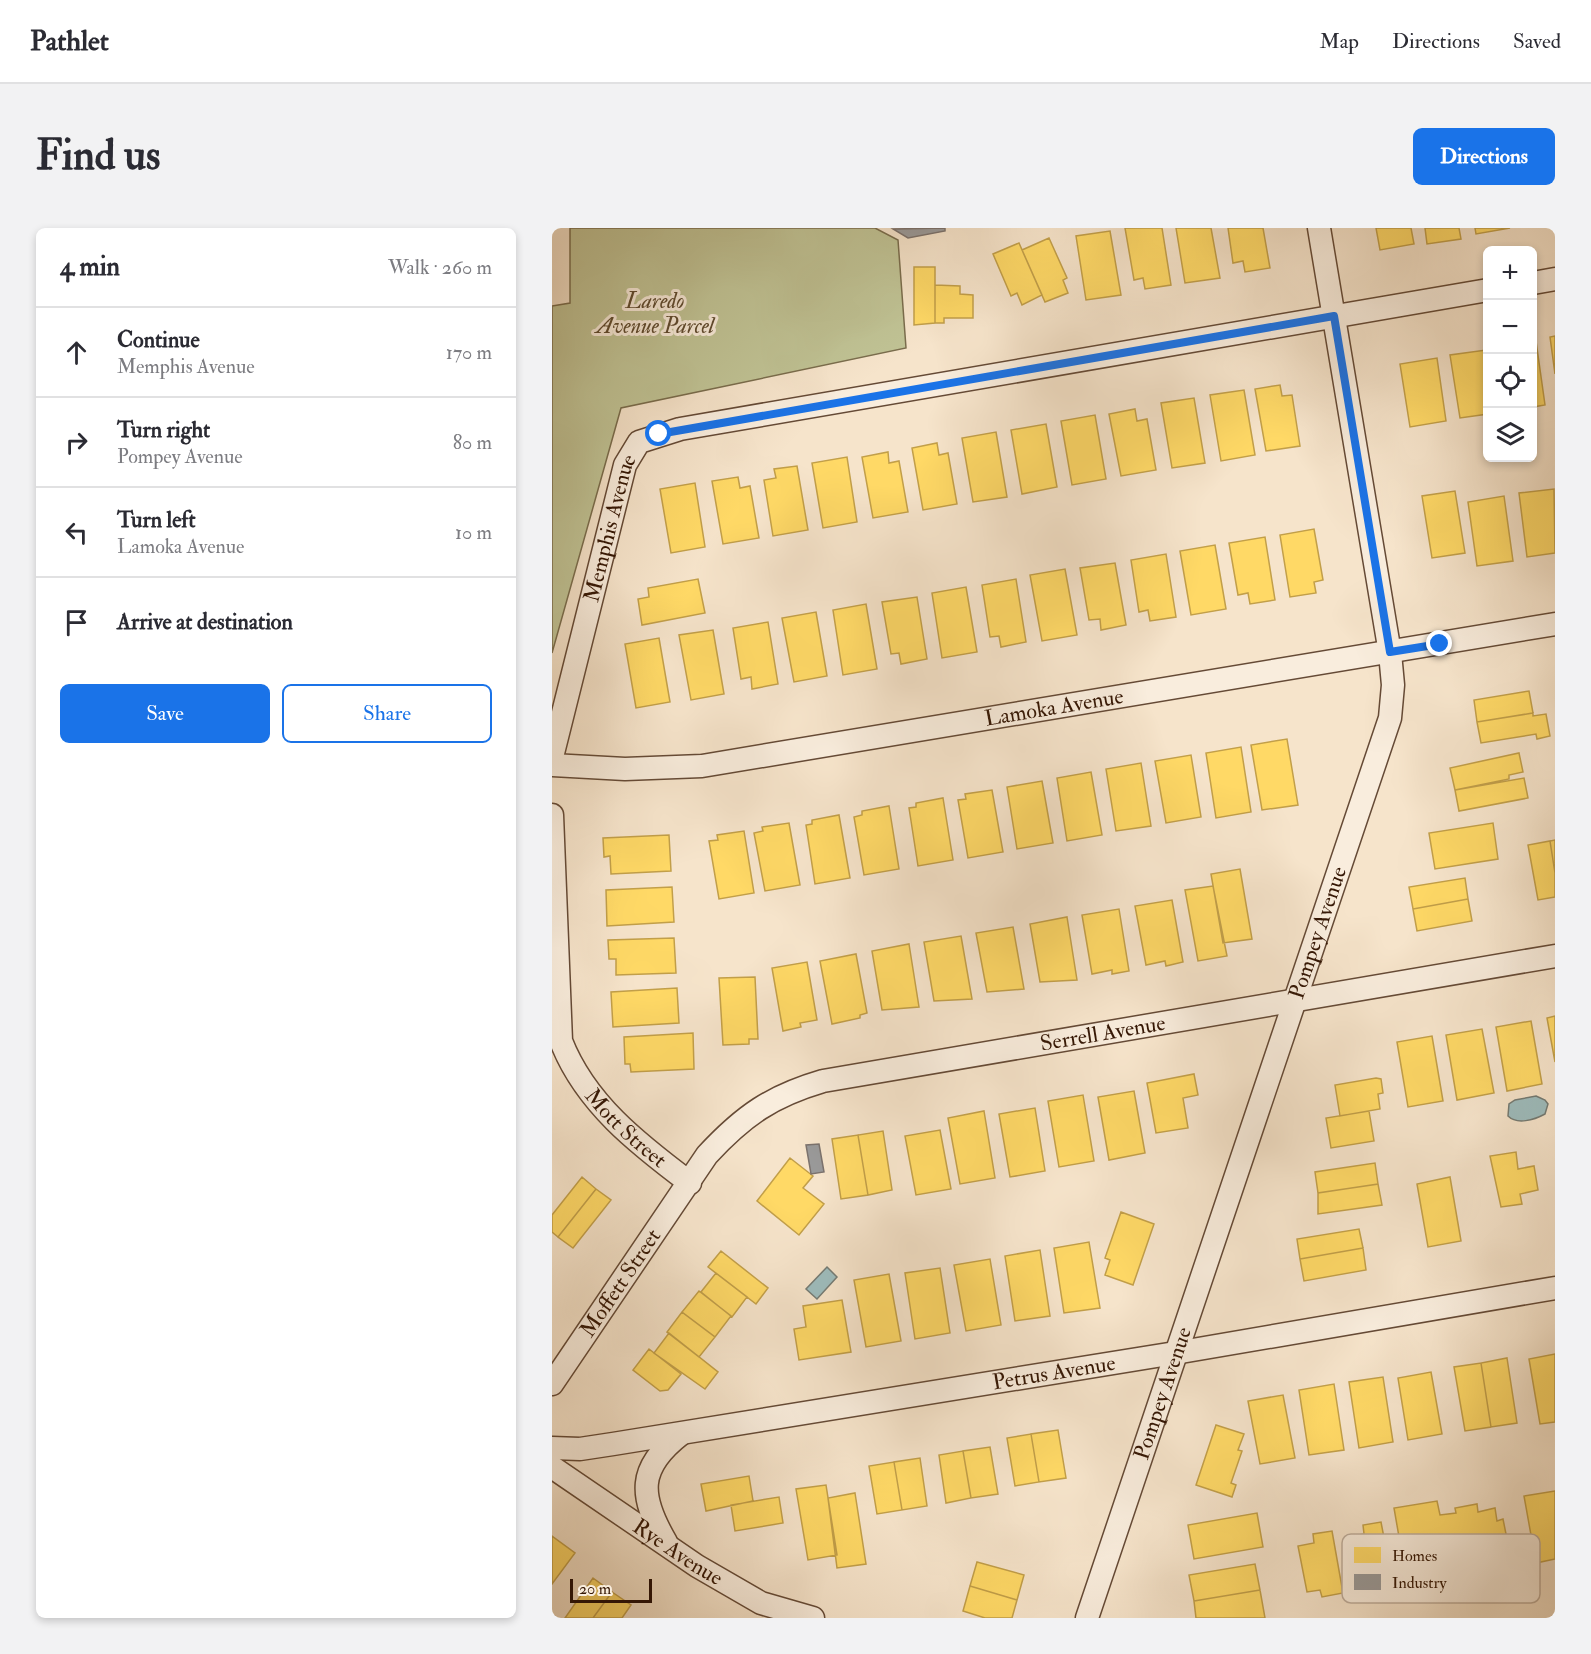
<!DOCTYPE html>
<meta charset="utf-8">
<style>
:root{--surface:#fff;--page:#f2f2f3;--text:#2b2b33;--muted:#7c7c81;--line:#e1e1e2;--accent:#1a73e8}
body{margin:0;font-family:"IM FELL Double Pica",serif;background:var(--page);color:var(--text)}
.controls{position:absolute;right:18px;top:18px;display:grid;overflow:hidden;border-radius:9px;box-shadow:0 3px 9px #0003}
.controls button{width:54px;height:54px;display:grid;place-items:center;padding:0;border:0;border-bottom:2px solid var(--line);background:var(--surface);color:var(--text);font:30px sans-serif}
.scale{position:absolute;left:18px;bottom:15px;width:82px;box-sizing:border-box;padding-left:6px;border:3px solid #351705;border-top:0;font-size:16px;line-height:21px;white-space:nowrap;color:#351705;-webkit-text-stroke:4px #f9eddd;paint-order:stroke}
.stop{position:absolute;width:18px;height:18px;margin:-14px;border:4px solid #1a73e8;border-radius:50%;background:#fff}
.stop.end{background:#1a73e8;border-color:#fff;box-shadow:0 2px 6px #0008}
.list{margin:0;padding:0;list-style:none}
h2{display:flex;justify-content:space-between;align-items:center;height:78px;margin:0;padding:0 24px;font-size:26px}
h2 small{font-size:20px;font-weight:400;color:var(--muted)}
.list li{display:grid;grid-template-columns:39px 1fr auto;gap:18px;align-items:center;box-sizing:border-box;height:90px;padding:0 24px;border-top:2px solid var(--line)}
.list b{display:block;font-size:22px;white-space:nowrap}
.list p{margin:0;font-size:20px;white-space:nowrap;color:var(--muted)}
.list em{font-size:20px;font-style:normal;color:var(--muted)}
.actions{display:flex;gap:12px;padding:18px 24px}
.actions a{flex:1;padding:14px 0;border:2px solid var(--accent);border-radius:9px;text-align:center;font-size:21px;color:var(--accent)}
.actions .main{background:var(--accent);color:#fff}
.icon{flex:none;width:33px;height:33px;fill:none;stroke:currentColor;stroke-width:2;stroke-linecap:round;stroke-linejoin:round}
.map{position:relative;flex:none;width:1003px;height:1390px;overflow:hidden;border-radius:9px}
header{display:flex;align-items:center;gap:36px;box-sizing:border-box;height:84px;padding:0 30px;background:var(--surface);border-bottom:2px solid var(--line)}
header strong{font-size:28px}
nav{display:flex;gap:33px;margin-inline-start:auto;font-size:21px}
.intro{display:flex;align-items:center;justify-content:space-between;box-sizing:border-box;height:144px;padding:0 36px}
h1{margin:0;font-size:42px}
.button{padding:15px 27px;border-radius:9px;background:var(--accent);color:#fff;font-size:21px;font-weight:700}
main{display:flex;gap:36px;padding:0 36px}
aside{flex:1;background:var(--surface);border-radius:9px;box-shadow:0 3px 9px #0003}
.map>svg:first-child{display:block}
.green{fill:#c0c395;stroke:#7a6d4d;stroke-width:1.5}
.water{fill:#9ebdbe;stroke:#747b74;stroke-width:1.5}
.homes{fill:#ffd966;stroke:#c29f49;stroke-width:1.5}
.industry{fill:#999;stroke:#7b726d;stroke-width:1.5}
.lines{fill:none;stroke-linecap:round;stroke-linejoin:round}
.minor-casing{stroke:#654a36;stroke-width:25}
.minor{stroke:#f9eddd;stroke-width:22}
.route{stroke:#1a73e8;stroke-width:8}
.labels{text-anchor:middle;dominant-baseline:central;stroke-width:6;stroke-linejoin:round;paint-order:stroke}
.park-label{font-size:22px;font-style:italic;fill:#5f4b30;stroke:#f9eddd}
.street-label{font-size:22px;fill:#351705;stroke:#f9eddd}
.key{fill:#f9eddd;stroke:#bead9c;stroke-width:1.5}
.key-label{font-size:16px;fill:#351705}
</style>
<header>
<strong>Pathlet</strong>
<nav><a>Map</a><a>Directions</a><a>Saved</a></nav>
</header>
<div class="intro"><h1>Find us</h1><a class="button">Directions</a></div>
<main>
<aside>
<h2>4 min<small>Walk · 260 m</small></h2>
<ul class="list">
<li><svg class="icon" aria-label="ahead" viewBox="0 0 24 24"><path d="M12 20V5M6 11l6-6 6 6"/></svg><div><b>Continue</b><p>Memphis Avenue</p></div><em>170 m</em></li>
<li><svg class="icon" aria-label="right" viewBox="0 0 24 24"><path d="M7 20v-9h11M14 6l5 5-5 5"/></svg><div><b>Turn right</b><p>Pompey Avenue</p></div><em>80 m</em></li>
<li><svg class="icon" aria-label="left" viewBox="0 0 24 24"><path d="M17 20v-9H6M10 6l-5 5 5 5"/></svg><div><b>Turn left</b><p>Lamoka Avenue</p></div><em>10 m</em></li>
<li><svg class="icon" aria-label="arrive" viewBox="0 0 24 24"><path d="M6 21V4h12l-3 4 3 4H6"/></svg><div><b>Arrive at destination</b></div></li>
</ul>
<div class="actions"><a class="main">Save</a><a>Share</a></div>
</aside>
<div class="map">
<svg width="1003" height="1390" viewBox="0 0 1003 1390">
<rect width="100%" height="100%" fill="#f6e4cb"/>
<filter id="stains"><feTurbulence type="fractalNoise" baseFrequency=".00333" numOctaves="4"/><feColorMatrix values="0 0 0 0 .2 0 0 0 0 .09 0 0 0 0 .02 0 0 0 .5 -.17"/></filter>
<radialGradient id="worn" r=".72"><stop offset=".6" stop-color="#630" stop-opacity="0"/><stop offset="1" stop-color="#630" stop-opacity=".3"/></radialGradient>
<path class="green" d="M18,0H323L346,12L354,120L69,180L0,425V78L18,75Z"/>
<path class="water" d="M984,868L993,872L996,876L993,886C982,892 965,897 956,888L957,876L963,872Z
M275,1039L285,1049L265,1071L254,1061Z"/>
<path class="homes" d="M573,0H610L619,57L593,61L591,50L582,52Z
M624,0H659L668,50L633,55Z
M676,0H711L718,40L693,44L691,33L681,35Z
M824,0H859L862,16L828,22Z
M873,0H907L909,11L875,16Z
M923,0H958L924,6Z
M558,3L569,67L534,72L524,8Z
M497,10L515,50L511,52L516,65L493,74L470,22Z
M467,15L490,67L470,77L465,65L459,68L441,26Z
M362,39H383V95L362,97Z
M383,57L408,58V66L421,67V90H392V95H383Z
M1003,108V146L998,109Z
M984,113L993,177L981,179V114Z
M934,122L936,186L908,190L898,127Z
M885,130L894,193L858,199L848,136Z
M728,157L730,168L740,167L748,218L714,223L703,161Z
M692,162L703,227L669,233L658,167Z
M642,170L653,235L620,240L609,175Z
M583,181L585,193L595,191L604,242L569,248L557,186Z
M543,187L554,251L520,257L509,193Z
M494,196L505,259L470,266L459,202Z
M444,204L455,269L421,274L410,210Z
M385,215L387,227L396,225L405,276L371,282L360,220Z
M336,224L337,235L347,233L356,284L321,290L310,229Z
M295,229L305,294L271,300L260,235Z
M245,238L256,302L221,308L212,252L224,250L222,241Z
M186,249L188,260L198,258L207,310L171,316L160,253Z
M143,255L153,319L119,325L108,261Z
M1002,261L1003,325L975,329L967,265Z
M903,263L913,325L880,330L870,268Z
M952,268L961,333L925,338L916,274Z
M762,301L771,352L762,354L764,365L738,369L728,307Z
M713,309L723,372L698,376L696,365L686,367L677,315Z
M663,317L674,381L639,387L628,323Z
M614,326L624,389L598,393L596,382L587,384L579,332Z
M563,335L574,397L549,402L548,391L537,392L528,340Z
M513,341L525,407L490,413L478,347Z
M146,351L153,385L90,397L86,371L97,369L96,360Z
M464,351L474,414L449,419L447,408L438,409L430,357Z
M414,359L425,424L390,430L380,365Z
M365,369L375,431L349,436L347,425L339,426L330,374Z
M314,376L325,441L291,447L281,382Z
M264,384L275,448L242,454L230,390Z
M216,394L226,456L200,461L199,449L189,451L181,400Z
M161,402L172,466L139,472L127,407Z
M107,410L118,474L84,480L73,416Z
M977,463L981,485L925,494L922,472Z
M981,485V488L994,486L998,508L985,511L984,506L929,515L925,494Z
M735,511L746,577L710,582L699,517Z
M689,519L699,584L664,590L654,525Z
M967,525L971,544L957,547V551L903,562L898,540Z
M639,527L649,589L614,595L603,533Z
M589,535L599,598L564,603L554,541Z
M539,544L550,607L515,613L505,550Z
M972,550L976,570L907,583L903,562Z
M490,553L501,615L465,621L455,559Z
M440,562L451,624L416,630L406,572L414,571L413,566Z
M391,570L401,632L366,638L357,580L364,579V575Z
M337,578L347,641L312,647L302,589L310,587V583Z
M287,587L298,650L263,656L254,597L260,596V592Z
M237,595L248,657L213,663L202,605L211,603L210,599Z
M941,595L946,631L883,641L877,605Z
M192,603L202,665L167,671L157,613L166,612L165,607Z
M117,607L119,643L59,646L58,628L52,629L51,610Z
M1003,612V645L998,613Z
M998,613L1003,645V669L986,672L976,617Z
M688,641L700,711L671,715L659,646Z
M913,650L916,671L861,681L857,659Z
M661,658L675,728L646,733L633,662Z
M120,659L122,694L55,698L54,662Z
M916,671L920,693L865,703L861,681Z
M620,672L631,734L614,738L613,733L594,737L583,678Z
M567,681L577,743L560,746V742L540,746L530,687Z
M515,689L525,752L488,754L478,696Z
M461,699L472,761L435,764L424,705Z
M409,708L420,771L382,773L372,714Z
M122,710L124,745L64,747V731H57L56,712Z
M357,716L367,779L330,782L320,723Z
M304,726L315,785L308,787V790L280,796L268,733Z
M255,734L265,792L248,795L249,799L231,803L220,740Z
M203,749L206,811H197V816L171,817L167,750Z
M125,760L127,795L61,799L59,764Z
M1003,788V834L995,790Z
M979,793L990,856L955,863L944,799Z
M930,801L942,865L905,872L894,807Z
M141,805L142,841L79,844L78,836H73L72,809Z
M880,808L891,873L856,879L845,814Z
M642,846L646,867L631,870L636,900L604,905L595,855Z
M824,850L829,851L831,865L826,866L828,881L788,888L783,857Z
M582,863L593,925L557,932L546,869Z
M531,867L542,933L507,939L496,873Z
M483,880L493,943L458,949L447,886Z
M432,883L443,950L408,956L396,890Z
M817,883L822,913L779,920L774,890Z
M388,902L399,961L364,967L353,908Z
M331,903L340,962L316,967L306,907Z
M306,907L316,967L289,971L280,911Z
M964,924L966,941L982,938L986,962L968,966L970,976L949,979L938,928Z
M238,930L261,948L251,960L272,976L247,1007L205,973Z
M823,935L826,956L766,965L763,944Z
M30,949L44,961L6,1009L0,1004V987Z
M898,949L909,1013L876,1019L865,956Z
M826,956L830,977L766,986V965Z
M44,961L59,972L21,1020L6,1009Z
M569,984L602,996L581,1057L553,1047L558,1032L553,1030Z
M807,1001L811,1020L748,1031L745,1011Z
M537,1014L548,1080L512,1085L502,1020Z
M811,1020L814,1042L752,1053L748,1031Z
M488,1022L498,1088L463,1093L453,1028Z
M169,1023L216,1060L204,1076L156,1039Z
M438,1031L449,1097L414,1103L402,1037Z
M388,1040L398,1105L363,1111L353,1045Z
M164,1045L195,1069L180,1089L149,1064Z
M337,1046L349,1113L314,1119L302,1052Z
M147,1063L179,1088L163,1109L130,1084Z
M290,1072L299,1124L247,1132L242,1101L254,1099L251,1078Z
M130,1084L163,1109L147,1129L115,1104Z
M117,1105L166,1144L153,1161L102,1125Z
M97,1121L129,1146L116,1162L108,1163L81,1142Z
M1003,1126V1194L988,1196L977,1131Z
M955,1130L965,1195L939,1199L929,1135Z
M929,1135L939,1199L913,1203L902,1139Z
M879,1144L890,1206L856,1212L846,1150Z
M831,1149L841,1214L807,1220L797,1154Z
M782,1156L792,1222L757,1227L747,1162Z
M731,1167L743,1230L708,1236L696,1173Z
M664,1197L692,1206L686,1222L690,1223L679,1255L684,1257L680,1269L644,1257Z
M506,1202L514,1250L487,1254L479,1206Z
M479,1206L487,1254L463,1258L455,1210Z
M438,1219L446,1266L419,1270L411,1223Z
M411,1223L419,1270L394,1275L387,1227Z
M368,1230L375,1278L350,1282L342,1234Z
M342,1234L350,1282L325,1286L317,1238Z
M197,1248L201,1273L154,1283L149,1256Z
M274,1257L285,1327L256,1332L244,1261Z
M1003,1263V1331L984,1335L972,1268Z
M303,1265L314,1336L285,1340L276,1270Z
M227,1269L231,1295L183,1303L179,1277Z
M885,1273L888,1287L904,1285L903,1280L925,1276L926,1284L943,1280L945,1293L951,1291L956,1316L942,1319L946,1342L914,1348L912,1335L898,1337L901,1351L855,1355L842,1280Z
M705,1285L711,1319L642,1331L636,1297Z
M829,1294L841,1357L819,1361L818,1353L804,1356L796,1309L812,1306L811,1297Z
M780,1303L791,1365L770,1369L768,1362L755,1364L746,1318L762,1315L761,1306Z
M0,1308L23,1325L0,1356Z
M425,1334L472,1347L465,1372L418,1358Z
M703,1336L708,1362L642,1373L637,1347Z
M41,1350L60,1364L41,1390H13Z
M418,1358L465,1372L460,1390H433L411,1383Z
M708,1362L713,1390H644L642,1373Z
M60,1364L79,1377L70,1390H41Z"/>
<path class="industry" d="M393,0V3L356,10L341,1Z
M267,916L272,944L259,946L254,917Z"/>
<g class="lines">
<g class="minor-casing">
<g id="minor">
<path d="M981,55L1003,51"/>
<path id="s1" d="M0,529L73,237L87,214L128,201L936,62"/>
<path id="s2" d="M0,537L73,541L150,538L1003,396"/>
<path id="s3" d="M0,587L9,813C33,875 86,916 138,955"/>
<path id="s4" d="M0,1156L155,927C192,887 220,868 271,853L1003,728"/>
<path id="s5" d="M0,1220L28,1221L61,1216L623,1125L1003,1060"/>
<path id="s6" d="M0,1239L145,1338L209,1375L261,1390"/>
<path d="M114,1314C87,1268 85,1240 129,1206"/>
<path id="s7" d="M535,1390L838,490L841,457L838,425L767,0"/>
</g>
</g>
<use href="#minor" class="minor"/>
</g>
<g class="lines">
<path class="route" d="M107,206L782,88L838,424L888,416"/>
</g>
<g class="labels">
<g class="park-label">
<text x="103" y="73">Laredo<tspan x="103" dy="25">Avenue Parcel</tspan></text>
</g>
<g class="street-label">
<text stroke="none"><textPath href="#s1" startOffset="236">Memphis Avenue</textPath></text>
<text stroke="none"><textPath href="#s2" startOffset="507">Lamoka Avenue</textPath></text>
<text stroke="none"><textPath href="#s7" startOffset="723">Pompey Avenue</textPath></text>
<text stroke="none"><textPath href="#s4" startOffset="700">Serrell Avenue</textPath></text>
<text stroke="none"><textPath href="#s3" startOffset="336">Mott Street</textPath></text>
<text stroke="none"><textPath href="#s4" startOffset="122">Moffett Street</textPath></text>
<text stroke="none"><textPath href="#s5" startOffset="508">Petrus Avenue</textPath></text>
<text stroke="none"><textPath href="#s7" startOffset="237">Pompey Avenue</textPath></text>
<text stroke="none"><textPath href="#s6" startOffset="152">Rye Avenue</textPath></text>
</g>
</g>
<rect x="790" y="1306" width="198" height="69" rx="9" class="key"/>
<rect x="802" y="1319" width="27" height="16" fill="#ffd966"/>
<rect x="802" y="1346" width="27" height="16" fill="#999"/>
<g class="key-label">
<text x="840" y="1333">Homes</text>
<text x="840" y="1360">Industry</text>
</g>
<rect width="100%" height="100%" filter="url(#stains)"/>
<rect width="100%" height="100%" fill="url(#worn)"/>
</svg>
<div class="controls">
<button>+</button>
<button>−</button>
<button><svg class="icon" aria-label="locate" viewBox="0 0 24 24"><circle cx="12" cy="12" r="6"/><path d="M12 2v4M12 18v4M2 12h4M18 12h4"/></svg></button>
<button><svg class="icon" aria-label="layers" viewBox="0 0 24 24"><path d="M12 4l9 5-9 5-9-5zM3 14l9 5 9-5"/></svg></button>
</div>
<div class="scale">20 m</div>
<div class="stop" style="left:107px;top:206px"></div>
<div class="stop end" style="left:888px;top:416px"></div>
</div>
</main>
